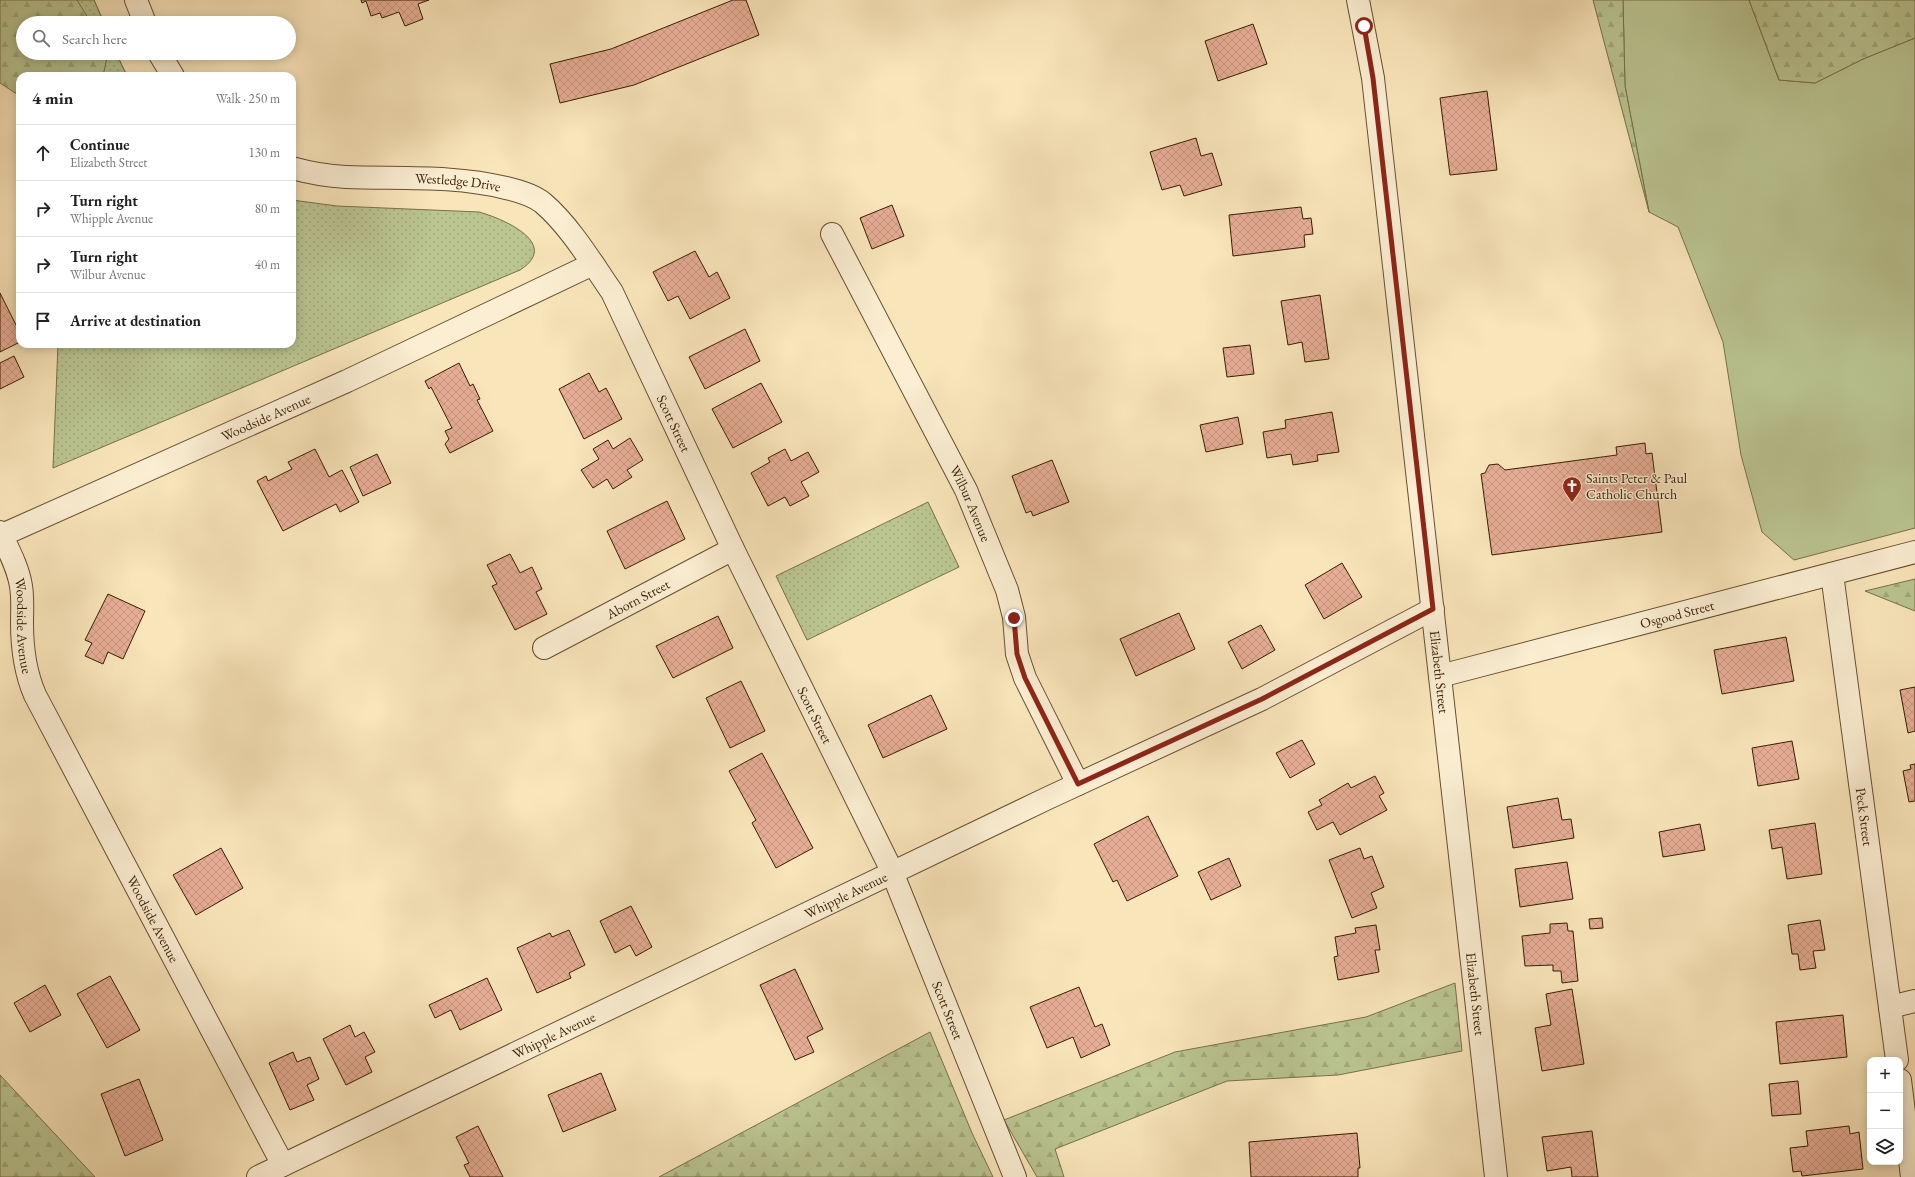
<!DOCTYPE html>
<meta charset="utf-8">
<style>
:root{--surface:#fff;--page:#f6f6f6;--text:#202124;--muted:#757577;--line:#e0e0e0}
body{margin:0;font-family:"EB Garamond",serif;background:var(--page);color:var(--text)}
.controls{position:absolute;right:12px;bottom:12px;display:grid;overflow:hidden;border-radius:8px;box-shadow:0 2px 10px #0003}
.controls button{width:36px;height:36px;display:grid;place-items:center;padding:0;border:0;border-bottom:1px solid var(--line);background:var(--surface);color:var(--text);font:20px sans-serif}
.stop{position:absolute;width:12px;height:12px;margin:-9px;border:3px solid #8f2418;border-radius:50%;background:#fff}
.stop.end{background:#8f2418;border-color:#fff;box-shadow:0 1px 4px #0008}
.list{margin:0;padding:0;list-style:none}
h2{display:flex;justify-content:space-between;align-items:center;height:52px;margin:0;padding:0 16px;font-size:17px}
h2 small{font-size:13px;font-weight:400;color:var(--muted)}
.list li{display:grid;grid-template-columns:26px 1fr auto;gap:12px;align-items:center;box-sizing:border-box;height:56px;padding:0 16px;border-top:1px solid var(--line)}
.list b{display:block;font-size:15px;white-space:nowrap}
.list p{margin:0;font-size:13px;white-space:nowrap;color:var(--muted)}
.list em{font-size:13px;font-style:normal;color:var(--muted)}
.icon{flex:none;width:22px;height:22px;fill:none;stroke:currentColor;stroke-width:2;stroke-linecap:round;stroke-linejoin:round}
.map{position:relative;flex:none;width:1915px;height:1177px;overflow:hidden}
.search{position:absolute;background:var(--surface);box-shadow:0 2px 10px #0003;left:16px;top:16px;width:280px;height:44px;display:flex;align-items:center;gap:10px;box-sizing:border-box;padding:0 14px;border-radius:22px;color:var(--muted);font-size:15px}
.panel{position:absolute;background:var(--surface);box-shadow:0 2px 10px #0003;left:16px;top:72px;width:280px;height:276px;border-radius:12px}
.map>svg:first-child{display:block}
.green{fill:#bac592;stroke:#787149}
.forest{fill:url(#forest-firs);stroke:#787149}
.park{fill:url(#park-dots);stroke:#787149}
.building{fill:url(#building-cross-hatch);stroke:#361d00}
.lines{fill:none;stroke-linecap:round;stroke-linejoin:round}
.minor-casing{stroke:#674f2e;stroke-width:24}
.minor{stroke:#fbeed2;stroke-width:22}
.route{stroke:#8f2418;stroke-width:5}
.labels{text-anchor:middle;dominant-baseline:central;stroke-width:3;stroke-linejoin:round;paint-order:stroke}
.street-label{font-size:14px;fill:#361d00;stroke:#fbeed2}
.poi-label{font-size:14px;fill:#361d00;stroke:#fbeed2;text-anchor:start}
</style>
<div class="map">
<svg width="1915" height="1177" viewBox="0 0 1915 1177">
<defs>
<pattern id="forest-firs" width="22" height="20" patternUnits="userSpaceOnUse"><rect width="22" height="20" fill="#bac592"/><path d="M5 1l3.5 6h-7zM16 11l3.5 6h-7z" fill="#a0a97c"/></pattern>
<pattern id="park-dots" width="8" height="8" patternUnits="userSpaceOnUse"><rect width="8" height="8" fill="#bac592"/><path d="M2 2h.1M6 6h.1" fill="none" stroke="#a0a97c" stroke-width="1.8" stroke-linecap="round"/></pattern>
<pattern id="building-cross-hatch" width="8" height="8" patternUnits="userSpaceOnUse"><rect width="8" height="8" fill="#e7ae96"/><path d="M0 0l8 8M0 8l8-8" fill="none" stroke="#c79580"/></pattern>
</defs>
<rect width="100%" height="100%" fill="#f9e5ba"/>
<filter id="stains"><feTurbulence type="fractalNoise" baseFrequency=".005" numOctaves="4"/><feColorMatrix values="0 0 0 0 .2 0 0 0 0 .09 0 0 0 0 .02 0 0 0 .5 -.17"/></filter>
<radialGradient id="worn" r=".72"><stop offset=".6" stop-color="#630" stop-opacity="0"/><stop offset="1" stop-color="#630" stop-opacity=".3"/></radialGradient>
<path class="green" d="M1623,0H1749L1779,80L1815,83L1863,59L1915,38V528L1794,560L1762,532L1741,455L1723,342L1678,227L1649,212L1625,86Z"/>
<path class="forest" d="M0,0H94L104,23H23V53H116L127,76H20V96L0,83Z
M1593,0H1623L1625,86L1649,212Z
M1749,0H1915V38L1863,59L1815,83L1779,80Z
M1915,579V611L1865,591Z
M1455,983L1462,1051L1338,1075L1227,1081L1055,1149L1064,1177H1037L1004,1120L1175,1052L1366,1017Z
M930,1032L972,1133L993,1177H659Z
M0,1075L95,1177H0Z"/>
<path class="park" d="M77,0H94L104,23H91Z
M108,53H116L127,76H103Z
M292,200L337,206L479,212C501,218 562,243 520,270L53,468L58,344H292Z
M928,502L959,567L807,640L776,576Z"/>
<path class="building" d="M361,0H429L418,4L423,19L405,26L399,12L382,18L380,13L371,16L366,1L362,3Z
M733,0H746L759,35L634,85L560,103L550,64L611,49Z
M1253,24L1267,64L1218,81L1205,41Z
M1487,91L1497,170L1450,175L1440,98Z
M1196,138L1201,156L1212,153L1222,185L1184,196L1180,185L1162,190L1150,152Z
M892,205L904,236L872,249L860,218Z
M1301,207L1303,219L1311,218L1313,234L1304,235L1305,247L1233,256L1229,215Z
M695,251L709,277L717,272L730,298L690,319L678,296L668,301L653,272Z
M0,293L20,333V342L0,352Z
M1320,295L1329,359L1305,362L1302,342L1288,345L1281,301Z
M745,329L760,361L705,389L689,357Z
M1250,345L1254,374L1227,377L1223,348Z
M14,356L24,377L0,389V363Z
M459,363L470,386L473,384L480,399L477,400L493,431L450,453L445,444L449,439L445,431L452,428L431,387L429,389L425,381Z
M589,373L599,392L606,388L622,419L584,439L559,389Z
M761,383L782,422L733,448L712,409Z
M1332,412L1339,452L1317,455L1318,461L1293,465L1291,454L1267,458L1263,432L1286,428L1285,420Z
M1238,417L1243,444L1206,452L1200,425Z
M630,438L643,460L627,470L632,477L613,489L607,479L593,488L581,470L599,459L593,449L608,440L613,449Z
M1645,443L1646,454L1652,453L1662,532L1492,555L1481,474L1485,473L1489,465L1498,464L1505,470L1617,455L1616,447Z
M315,449L329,477L342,470L359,502L340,512L336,504L283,531L257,481L266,476L268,481L292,469L288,462Z
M785,449L791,461L808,452L819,472L801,482L809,496L790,506L785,497L768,506L751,473L770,462L768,458Z
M377,454L391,483L363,496L350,467Z
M1052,460L1069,502L1033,516L1031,511L1026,513L1012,476Z
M667,501L685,539L625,569L607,531Z
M510,554L520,573L532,567L542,589L536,592L547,614L515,630L492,586L497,584L487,565Z
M1342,563L1362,597L1324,619L1305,585Z
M108,594L145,611L123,659L108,652L103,664L85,656L92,643L85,640Z
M1179,613L1195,649L1136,676L1120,639Z
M718,616L733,648L673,678L656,646Z
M1261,625L1275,650L1242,669L1228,642Z
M1786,637L1794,681L1722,694L1714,650Z
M741,681L765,731L730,748L706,698Z
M1915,687V731L1908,733L1900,690Z
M931,695L947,729L883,758L868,725Z
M1302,740L1315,764L1290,778L1276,753Z
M1792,741L1799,779L1758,786L1752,748Z
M762,753L813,848L776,868L752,823L756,820L729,771Z
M1915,764V801L1909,802L1903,771L1911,769L1910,765Z
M1375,776L1384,793L1379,796L1387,810L1340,835L1333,822L1317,830L1308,812L1322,805L1319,800L1348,783L1351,788Z
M1558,798L1562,820L1571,819L1574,838L1513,848L1507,807Z
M1148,816L1178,876L1127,901L1117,880L1113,882L1094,844Z
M1815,823L1822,874L1787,879L1782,847L1772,849L1769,830Z
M1700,824L1705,850L1663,857L1659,832Z
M221,848L243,888L196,915L173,875Z
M1360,848L1364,859L1372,856L1384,887L1371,893L1377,908L1352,918L1329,860Z
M1229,858L1241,886L1211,900L1198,872Z
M1567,862L1573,899L1520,907L1515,869Z
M631,906L652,947L636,956L630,945L615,953L600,921Z
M1602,918L1603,928L1590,929L1589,919Z
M1820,920L1825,950L1813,951L1816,968L1800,970L1798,954H1792L1788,925Z
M1567,923L1568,931H1573L1578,981L1562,983L1561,971H1553V965L1525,966L1522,936L1550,933V924Z
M1376,925L1380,950H1375L1379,972L1338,980L1334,957L1338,956L1335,937L1356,933L1355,928Z
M569,930L585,965L569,973L571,978L537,993L517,948L550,933L552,937Z
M795,969L823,1029L807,1037L814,1052L795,1060L760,985Z
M110,976L140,1030L107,1048L77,994Z
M487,978L502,1010L460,1030L451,1010L435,1018L429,1005Z
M45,985L61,1015L30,1032L14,1003Z
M1079,987L1095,1027L1102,1024L1110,1045L1081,1058L1073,1037L1047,1048L1030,1007Z
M1572,989L1584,1064L1542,1071L1535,1028L1551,1025L1546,994Z
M1843,1015L1847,1057L1780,1064L1776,1022Z
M350,1025L355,1037L364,1032L375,1052L365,1057L372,1072L346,1085L323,1039Z
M293,1052L297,1062L310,1057L319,1079L307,1085L314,1100L290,1110L269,1063Z
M601,1073L616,1110L563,1132L548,1095Z
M139,1079L163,1140L125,1156L101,1094Z
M1798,1081L1801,1114L1772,1116L1769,1084Z
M478,1126L503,1177H470L464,1165L469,1163L456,1137Z
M1849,1126L1850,1134L1859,1132L1863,1169L1802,1176L1801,1171L1793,1172L1790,1148L1808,1146L1806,1131Z
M1592,1131L1598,1177H1572L1571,1167L1547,1171L1542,1137Z
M1357,1133L1360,1168H1358V1177H1251L1249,1142Z"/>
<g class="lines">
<g class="minor-casing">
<g id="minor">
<path d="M136,0L145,23"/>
<path id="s1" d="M1358,0L1373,78L1496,1177"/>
<path d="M159,53L173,76"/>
<path id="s2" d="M292,168C310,173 327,176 346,177C400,179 453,175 506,188C519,191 533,195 543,203C570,226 592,263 612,292L733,549L890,867L1015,1177"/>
<path id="s3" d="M832,234L966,490L1007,590L1014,617L1017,654L1025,678L1078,784"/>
<path id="s4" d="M0,532C8,549 18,567 21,586C23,598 22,611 22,623C22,648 25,672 35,695L283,1165"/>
<path id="s5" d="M0,536L347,381L593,264"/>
<path id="s6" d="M1832,574L1897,1060"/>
<path id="s7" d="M544,648L733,549"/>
<path id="s8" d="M1440,676L1915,552"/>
<path d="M1890,1007L1915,1001"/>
<path d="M1900,1080L1912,1177"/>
<path id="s9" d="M258,1177L1048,798L1262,699L1433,609"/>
</g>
</g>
<use href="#minor" class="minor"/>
</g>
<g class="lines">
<path class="route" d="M1014,618L1017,654L1025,678L1078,784L1262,699L1433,609L1373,78L1364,26"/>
</g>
<defs>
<g id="church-pin" transform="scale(1)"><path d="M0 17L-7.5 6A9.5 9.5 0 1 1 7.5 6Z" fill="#8f2418" stroke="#fbeed2"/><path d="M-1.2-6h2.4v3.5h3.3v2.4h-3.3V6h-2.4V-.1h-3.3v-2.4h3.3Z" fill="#fff"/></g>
</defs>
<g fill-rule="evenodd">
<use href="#church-pin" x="1572" y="486"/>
</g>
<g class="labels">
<g class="street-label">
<text stroke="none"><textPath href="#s2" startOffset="167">Westledge Drive</textPath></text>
<text stroke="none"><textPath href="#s5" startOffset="291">Woodside Avenue</textPath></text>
<text stroke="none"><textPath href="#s2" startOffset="514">Scott Street</textPath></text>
<text stroke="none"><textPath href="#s3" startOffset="303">Wilbur Avenue</textPath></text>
<text stroke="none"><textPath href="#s7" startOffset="106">Aborn Street</textPath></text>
<text stroke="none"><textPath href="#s8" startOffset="245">Osgood Street</textPath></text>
<text stroke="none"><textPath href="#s4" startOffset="98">Woodside Avenue</textPath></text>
<text stroke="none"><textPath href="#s1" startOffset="677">Elizabeth Street</textPath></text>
<text stroke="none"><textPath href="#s2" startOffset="838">Scott Street</textPath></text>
<text stroke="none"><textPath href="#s6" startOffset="245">Peck Street</textPath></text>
<text stroke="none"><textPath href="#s9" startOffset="652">Whipple Avenue</textPath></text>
<text stroke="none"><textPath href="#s4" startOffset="422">Woodside Avenue</textPath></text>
<text stroke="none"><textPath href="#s1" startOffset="1001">Elizabeth Street</textPath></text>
<text stroke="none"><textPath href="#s2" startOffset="1162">Scott Street</textPath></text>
<text stroke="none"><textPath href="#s9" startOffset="328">Whipple Avenue</textPath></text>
</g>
<g class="poi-label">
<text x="1586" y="478">Saints Peter &amp; Paul<tspan x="1586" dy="16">Catholic Church</tspan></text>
</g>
</g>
<rect width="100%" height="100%" filter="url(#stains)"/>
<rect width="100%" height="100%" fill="url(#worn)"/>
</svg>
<div class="controls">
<button>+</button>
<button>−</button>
<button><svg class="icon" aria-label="layers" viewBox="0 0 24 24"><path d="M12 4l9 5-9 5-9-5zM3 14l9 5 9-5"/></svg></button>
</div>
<div class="stop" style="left:1364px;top:26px"></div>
<div class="stop end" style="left:1014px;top:618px"></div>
<div class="search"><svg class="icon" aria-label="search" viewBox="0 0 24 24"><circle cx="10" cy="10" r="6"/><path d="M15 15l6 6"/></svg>Search here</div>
<section class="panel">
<h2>4 min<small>Walk · 250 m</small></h2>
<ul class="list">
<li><svg class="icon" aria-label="ahead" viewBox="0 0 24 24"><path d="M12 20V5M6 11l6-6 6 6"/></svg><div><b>Continue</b><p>Elizabeth Street</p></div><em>130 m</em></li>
<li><svg class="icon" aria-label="right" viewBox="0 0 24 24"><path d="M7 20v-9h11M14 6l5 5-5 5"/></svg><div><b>Turn right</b><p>Whipple Avenue</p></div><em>80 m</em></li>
<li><svg class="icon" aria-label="right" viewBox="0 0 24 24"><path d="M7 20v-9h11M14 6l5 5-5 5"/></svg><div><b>Turn right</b><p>Wilbur Avenue</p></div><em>40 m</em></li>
<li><svg class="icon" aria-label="arrive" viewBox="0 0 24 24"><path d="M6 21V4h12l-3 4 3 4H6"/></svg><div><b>Arrive at destination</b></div></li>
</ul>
</section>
</div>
